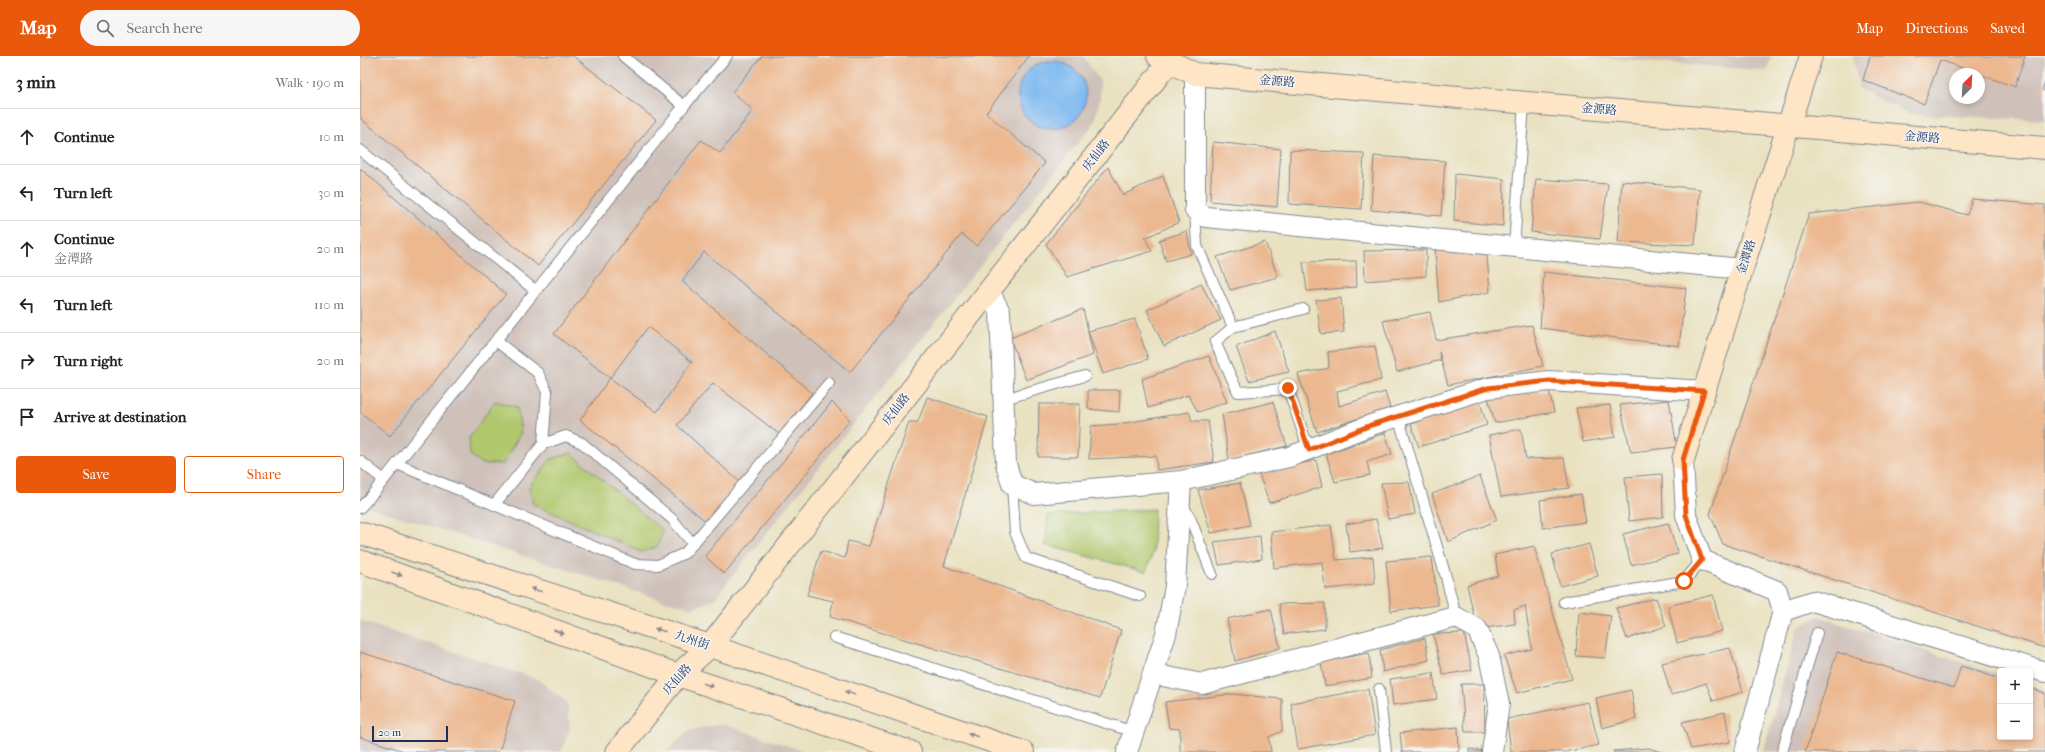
<!DOCTYPE html>
<meta charset="utf-8">
<style>
:root{--surface:#fff;--page:#f6f6f6;--text:#222;--muted:#767676;--line:#e0e0e0;--accent:#ea580c}
body{margin:0;font-family:"IM FELL French Canon","Noto Serif SC",serif;background:var(--page);color:var(--text)}
.controls{position:absolute;right:12px;bottom:12px;display:grid;overflow:hidden;border-radius:4px;box-shadow:0 2px 6px #0003}
.controls button{width:36px;height:36px;display:grid;place-items:center;padding:0;border:0;border-bottom:1px solid var(--line);background:var(--surface);color:var(--text);font:20px sans-serif}
.compass{position:absolute;left:1589px;top:12px;width:36px;height:36px;border-radius:50%;background:var(--surface);box-shadow:0 2px 6px #0003;rotate:24deg}
.scale{position:absolute;left:12px;bottom:10px;width:76px;box-sizing:border-box;padding-left:4px;border:2px solid #1b2f5e;border-top:0;font-size:11px;line-height:14px;white-space:nowrap;color:#1b2f5e;-webkit-text-stroke:3px #f6f6f2;paint-order:stroke}
.stop{position:absolute;width:12px;height:12px;margin:-9px;border:3px solid #ea580c;border-radius:50%;background:#fff}
.stop.end{background:#ea580c;border-color:#fff;box-shadow:0 1px 4px #0008}
.list{margin:0;padding:0;list-style:none}
h2{display:flex;justify-content:space-between;align-items:center;height:52px;margin:0;padding:0 16px;font-size:17px}
h2 small{font-size:13px;font-weight:400;color:var(--muted)}
.list li{display:grid;grid-template-columns:26px 1fr auto;gap:12px;align-items:center;box-sizing:border-box;height:56px;padding:0 16px;border-top:1px solid var(--line)}
.list b{display:block;font-size:15px;white-space:nowrap}
.list p{margin:0;font-size:13px;white-space:nowrap;color:var(--muted)}
.list em{font-size:13px;font-style:normal;color:var(--muted)}
.actions{display:flex;gap:8px;padding:12px 16px}
.actions a{flex:1;padding:9px 0;border:1px solid var(--accent);border-radius:4px;text-align:center;font-size:14px;color:var(--accent)}
.actions .main{background:var(--accent);color:#fff}
.icon{flex:none;width:22px;height:22px;fill:none;stroke:currentColor;stroke-width:2;stroke-linecap:round;stroke-linejoin:round}
.map{position:relative;flex:none;width:1685px;height:696px;overflow:hidden}
header{display:flex;align-items:center;gap:24px;box-sizing:border-box;height:56px;padding:0 20px;background:var(--accent);color:#fff}
header strong{font-size:19px}
nav{display:flex;gap:22px;margin-inline-start:auto;font-size:14px}
.search{width:280px;height:36px;background:var(--page);display:flex;align-items:center;gap:10px;box-sizing:border-box;padding:0 14px;border-radius:22px;color:var(--muted);font-size:15px}
main{display:flex}
aside{flex:1;background:var(--surface)}
.map>svg:first-child{display:block}
.industrial{fill:#cfc1ba;fill-rule:evenodd}
.green{fill:#b1c86d;stroke:#667c66}
.water{fill:#80baf1;stroke:#4e74a8}
.building{fill:#ecb890}
.lines{fill:none;stroke-linecap:round;stroke-linejoin:round}
.lane-casing{stroke:#82888e;stroke-width:12}
.street-casing{stroke:#82888e;stroke-width:22}
.secondary-casing{stroke:#82888e;stroke-width:24}
.lane{stroke:#fff;stroke-width:10}
.street{stroke:#fff;stroke-width:20}
.secondary{stroke:#fde5c5;stroke-width:22}
.oneway{fill:#8c8a92}
.route{stroke:#ea580c;stroke-width:5}
.labels{text-anchor:middle;dominant-baseline:central;stroke-width:3;stroke-linejoin:round;paint-order:stroke}
.street-label{font-size:12px;fill:#1b2f5e;stroke:#f6f6f2}
</style>
<header>
<strong>Map</strong>
<div class="search"><svg class="icon" aria-label="search" viewBox="0 0 24 24"><circle cx="10" cy="10" r="6"/><path d="M15 15l6 6"/></svg>Search here</div>
<nav><a>Map</a><a>Directions</a><a>Saved</a></nav>
</header>
<main>
<aside>
<h2>3 min<small>Walk · 190 m</small></h2>
<ul class="list">
<li><svg class="icon" aria-label="ahead" viewBox="0 0 24 24"><path d="M12 20V5M6 11l6-6 6 6"/></svg><div><b>Continue</b></div><em>10 m</em></li>
<li><svg class="icon" aria-label="left" viewBox="0 0 24 24"><path d="M17 20v-9H6M10 6l-5 5 5 5"/></svg><div><b>Turn left</b></div><em>30 m</em></li>
<li><svg class="icon" aria-label="ahead" viewBox="0 0 24 24"><path d="M12 20V5M6 11l6-6 6 6"/></svg><div><b>Continue</b><p>金潭路</p></div><em>20 m</em></li>
<li><svg class="icon" aria-label="left" viewBox="0 0 24 24"><path d="M17 20v-9H6M10 6l-5 5 5 5"/></svg><div><b>Turn left</b></div><em>110 m</em></li>
<li><svg class="icon" aria-label="right" viewBox="0 0 24 24"><path d="M7 20v-9h11M14 6l5 5-5 5"/></svg><div><b>Turn right</b></div><em>20 m</em></li>
<li><svg class="icon" aria-label="arrive" viewBox="0 0 24 24"><path d="M6 21V4h12l-3 4 3 4H6"/></svg><div><b>Arrive at destination</b></div></li>
</ul>
<div class="actions"><a class="main">Save</a><a>Share</a></div>
</aside>
<div class="map">
<svg width="1685" height="696" viewBox="0 0 1685 696">
<rect width="100%" height="100%" fill="#f6f6f2"/>
<filter id="ink" filterUnits="userSpaceOnUse"><feTurbulence type="fractalNoise" baseFrequency=".025" numOctaves="2"/><feDisplacementMap in="SourceGraphic" scale="8" xChannelSelector="R" yChannelSelector="G"/><feConvolveMatrix kernelMatrix="1 2 1 2 8 2 1 2 1" color-interpolation-filters="sRGB"/></filter>
<filter id="wash" filterUnits="userSpaceOnUse"><feTurbulence type="fractalNoise" baseFrequency=".012" numOctaves="4" result="noise"/><feDisplacementMap in="SourceGraphic" scale="16" xChannelSelector="R" yChannelSelector="G"/><feGaussianBlur stdDeviation="0.9" result="paint"/><feColorMatrix in="noise" values="0 0 0 0 0 0 0 0 0 0 0 0 0 0 0 0 0 1.4 0 .05"/><feComposite in="paint" operator="in"/></filter>
<g filter="url(#wash)">
<rect width="100%" height="100%" fill="#e9e1bf"/>
<path class="industrial" d="M0,0H723L740,25V43L734,67L354,543L333,552L305,545L0,448Z
M1224,0H1411L1407,15Z
M1493,0H1685V64L1549,58L1499,33ZM1595,18H1619V42H1595Z
M1457,560L1640,619V681H1670V629L1685,634V696H1403L1438,572Z
M0,565L177,623L207,646L210,672L201,696H0Z
M363,668L446,696H306L330,674Z"/>
<path class="green" d="M135,345L157,351L161,376L143,408H122L110,399L109,382Z
M211,397L303,475L297,491L281,496L173,448L169,431L191,403Z
M794,453L793,497L786,516L685,489L688,459Z"/>
<path class="water" d="M658 39a34 34 0 1 1 68 0a34 34 0 1 1-68 0Z"/>
<g id="blocks">
<path class="building" d="M0,0H213L296,64L178,210L0,62Z
M402,0H669L626,57L685,107L617,190L602,178L490,316L344,196L322,225L452,337L419,378L353,327L317,369L384,430L353,471L220,364L250,322L297,356L332,306L288,271L250,322L194,278L341,84L360,97L393,54L372,36Z
M1510,0H1665L1655,31L1580,4L1564,48L1503,24Z
M1685,25V35L1682,34Z
M853,86L921,93L917,151L850,145Z
M930,94L1004,97L1001,153L929,148Z
M1014,100L1085,105L1081,160L1011,154Z
M748,111L763,139L803,120L819,166L785,182L792,195L707,221L686,188Z
M0,112L146,238L30,380L0,356Z
M1095,118L1144,123L1143,170L1094,165Z
M1176,123L1248,128L1240,183L1171,176Z
M1262,125L1340,133L1335,189L1258,186Z
M1612,143L1685,149V592L1363,488L1350,458L1449,158L1559,146L1607,159Z
M827,175L831,198L806,205L799,184Z
M905,186L918,221L870,234L857,201Z
M1126,188L1130,236L1079,246L1075,194Z
M1066,194V220L1005,225L1004,195Z
M996,205L997,231L947,235L943,206Z
M1184,216L1326,232L1319,290L1180,272Z
M841,228L861,264L804,290L787,254Z
M981,242L984,276L961,278L956,244Z
M723,253L728,275L775,263L788,303L743,318L728,275L733,299L666,324L650,282Z
M1070,256L1076,284L1172,269L1183,310L1088,329L1079,296L1081,304L1037,316L1023,265Z
M915,275L929,316L889,325L876,291Z
M1015,290L1021,324L977,335L979,350L1025,336L1030,352L957,376L938,318L969,312L968,296Z
M849,300L867,346L838,356L828,339L788,352L782,323Z
M728,334H760L759,356L728,353Z
M1189,335L1194,356L1135,367L1128,341Z
M567,341L628,361L584,510L761,574L740,642L470,561L473,545L447,539L461,495L485,502L488,485L509,490L549,366H558Z
M1119,343L1127,369L1059,391L1051,368Z
M1309,344L1317,391L1271,396L1260,349Z
M472,346L490,364L364,518L345,500Z
M913,346L927,390L869,404L862,358Z
M679,348H720L718,401H678Z
M1250,349L1255,381L1223,386L1216,352Z
M829,356L832,365H848L854,406L797,414L796,400L729,403L731,370L759,368Z
M1161,373L1166,403L1204,402L1209,432L1141,441L1129,379Z
M1025,377L1032,398L1007,406L1010,419L975,426L966,398Z
M956,404L962,431L909,447L899,418Z
M1302,418L1303,461L1269,465L1265,421Z
M1120,420L1137,464L1088,486L1072,438Z
M1049,426L1055,458L1028,463L1021,427Z
M880,427L890,469L851,477L838,434Z
M1221,438L1226,466L1183,472L1180,444Z
M1016,463L1023,492L990,496L986,468Z
M1308,467L1318,498L1271,509L1263,478Z
M971,469L976,504L1013,501L1015,528L965,533L962,506L914,512L911,476Z
M900,480L902,503L859,509L854,486Z
M1229,488L1238,520L1200,530L1192,498Z
M1174,490L1212,623L1157,637L1144,600L1172,593L1165,550L1154,554L1155,568L1117,573L1107,529L1138,520L1135,499Z
M1072,501L1078,549L1031,555L1026,505Z
M1353,539L1362,575L1317,587L1308,550Z
M1296,542L1306,570L1267,583L1256,552Z
M965,547V573L924,578L919,548Z
M911,553L920,592L875,605L867,563Z
M1219,556L1251,560L1245,602L1216,600Z
M1104,577L1112,614L1083,619L1073,578Z
M1065,582L1069,604L1023,616L1020,594Z
M1370,592L1383,636L1353,645L1346,627L1311,639L1302,607Z
M0,596L155,645L139,696H47L0,681Z
M1477,596L1594,632L1601,610L1640,623V681H1670V632L1685,637V696H1445Z
M1009,597L1012,622L965,630L961,606Z
M1073,617L1077,643L1033,649L1030,623Z
M1101,628H1124L1125,676H1105Z
M1008,633L1015,679L938,693L931,647Z
M1271,634L1276,663L1242,672L1236,642Z
M873,638L922,643V675L909,681L911,696H820V673L809,672L805,646Z
M1228,646L1239,689L1205,696H1151L1147,663Z
M1365,656L1370,686L1331,693L1322,666Z
M1098,671L1099,696H1042L1040,677Z
M1288,692L1302,696H1253V695Z
M1109,693L1124,695V696H1109Z"/>
</g>
</g>
<g filter="url(#ink)">
<use href="#blocks" fill-opacity="0" stroke="#82888e" stroke-width="1"/>
<g class="lines">
<g class="lane-casing">
<path id="lane" d="M263,0L324,50
M0,94L176,235
M835,154L837,190L873,271L855,286L878,336L928,333L949,394
M1154,191L1164,47
M873,271L943,253
M136,285L178,317L187,336L183,388
M644,343L725,320
M1038,360L1086,521L1096,561
M0,405L24,424
M37,408L275,508L298,509L325,497L469,327
M652,428L655,476L666,502L780,540
M134,449L183,388L206,380L222,387L312,463L333,488
M823,449L831,464L852,518
M0,452L15,435L324,50L367,0
M1204,546L1324,525L1342,504
M474,581L774,676
M1019,633L1026,696
M1422,696L1457,577"/>
</g>
<g class="street-casing">
<path id="street" d="M835,18V154L846,161L1382,213
M629,235L640,256L646,408L652,428L674,438L821,425L929,401L1011,369L1128,332L1189,325L1344,335
M1323,404L1326,459L1342,504L1417,535L1423,555L1385,696
M1423,555L1453,545L1685,616
M793,618L842,628L1096,561L1117,573L1129,600L1139,648L1132,696
M767,696L806,578L815,530L821,425"/>
</g>
<g class="secondary-casing">
<path id="secondary" d="M798,0L835,18L1685,92
M1323,404L1382,213L1451,0
M0,477L350,590L663,696
M0,505L318,619L550,696
M257,696L318,619L350,590L809,6"/>
</g>
<use href="#lane" class="lane"/>
<use href="#street" class="street"/>
<use href="#secondary" class="secondary"/>
</g>
<defs><path id="oneway-solid" d="M-6-.8H1V-3.2L6.5 0L1 3.2V.8H-6Z"/></defs>
<g class="oneway">
<use href="#oneway-solid" transform="translate(37 518) rotate(20)"/>
<use href="#oneway-solid" transform="translate(176 534) rotate(-162)"/>
<use href="#oneway-solid" transform="translate(300 574) rotate(-162)"/>
<use href="#oneway-solid" transform="translate(199 576) rotate(20)"/>
<use href="#oneway-solid" transform="translate(348 629) rotate(18)"/>
<use href="#oneway-solid" transform="translate(490 637) rotate(-161)"/>
<use href="#oneway-solid" transform="translate(613 679) rotate(-161)"/>
</g>
</g>
<g class="lines" filter="url(#ink)">
<path class="route" d="M928,332L949,394L1011,369L1128,332L1189,325L1344,335L1323,404L1326,459L1342,504L1324,525"/>
</g>
<g class="labels">
<g class="street-label">
<text transform="translate(917 25) rotate(5)">金源路</text>
<text transform="translate(1239 53) rotate(5)">金源路</text>
<text transform="translate(1562 81) rotate(5)">金源路</text>
<text transform="translate(736 99) rotate(-52)">庆仙路</text>
<text transform="translate(1386 201) rotate(-72)">金潭路</text>
<text transform="translate(536 353) rotate(-52)">庆仙路</text>
<text transform="translate(332 584) rotate(18)">九州街</text>
<text transform="translate(317 623) rotate(-48)">庆仙路</text>
</g>
</g>
</svg>
<div class="controls">
<button>+</button>
<button>−</button>
</div>
<svg class="compass" viewBox="-18 -18 36 36"><path d="M0-13l5 13h-10z" fill="#e53935"/><path d="M0 13l5-13h-10z" fill="#767676"/></svg>
<div class="scale">20 m</div>
<div class="stop" style="left:1324px;top:525px"></div>
<div class="stop end" style="left:928px;top:332px"></div>
</div>
</main>
